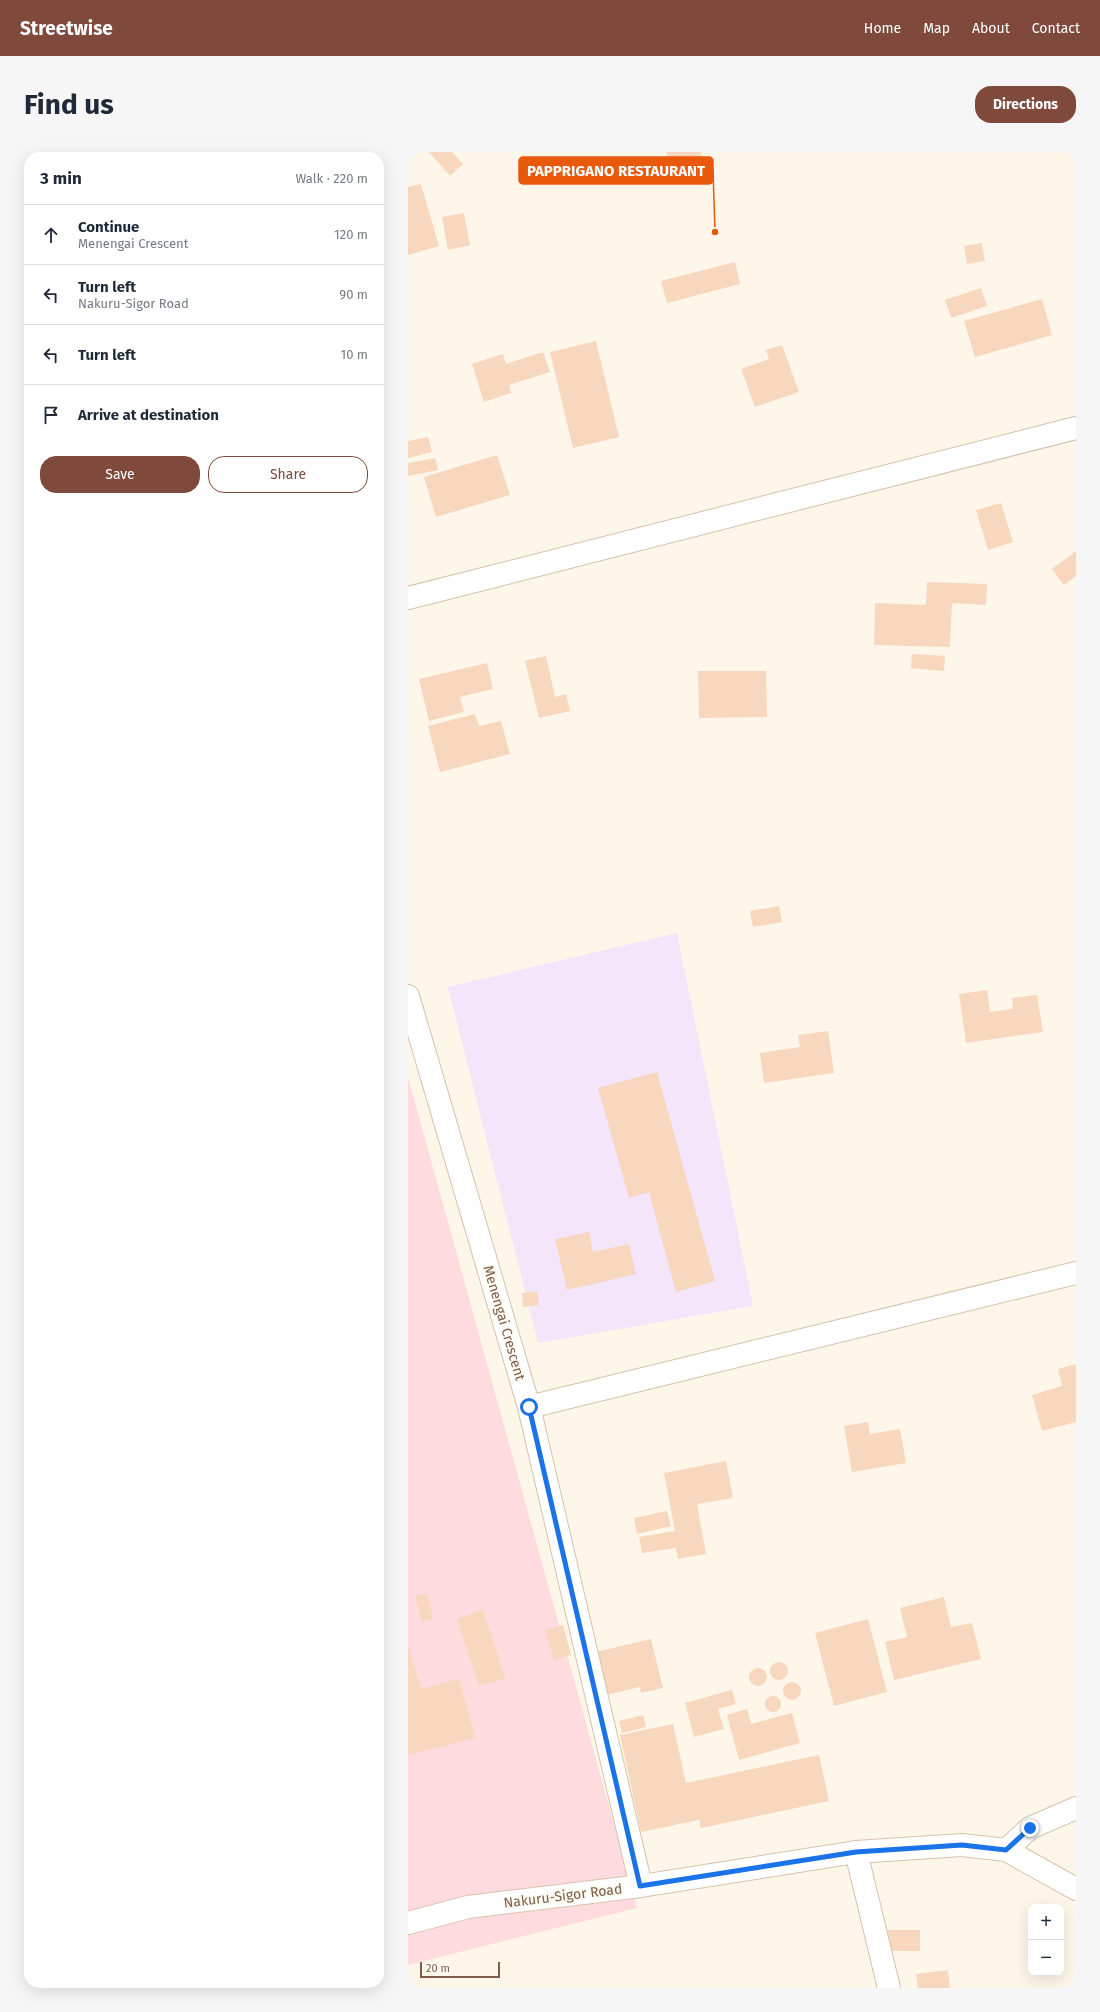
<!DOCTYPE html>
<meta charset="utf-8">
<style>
:root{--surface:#fff;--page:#f6f6f7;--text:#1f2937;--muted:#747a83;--line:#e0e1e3;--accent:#7f4a3c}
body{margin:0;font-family:"Fira Sans",sans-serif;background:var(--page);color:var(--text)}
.controls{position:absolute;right:12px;bottom:12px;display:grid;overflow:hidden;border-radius:8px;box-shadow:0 4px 16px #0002}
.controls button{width:36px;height:36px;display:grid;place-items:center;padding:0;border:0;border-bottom:1px solid var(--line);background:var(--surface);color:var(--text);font:20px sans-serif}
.scale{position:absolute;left:12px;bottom:10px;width:80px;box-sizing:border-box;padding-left:4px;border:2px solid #7d5d48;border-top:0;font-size:11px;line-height:14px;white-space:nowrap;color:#7d5d48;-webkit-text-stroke:3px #fffaf2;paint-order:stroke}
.stop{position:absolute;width:12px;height:12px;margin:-9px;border:3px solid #1a73e8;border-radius:50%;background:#fff}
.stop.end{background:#1a73e8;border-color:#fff;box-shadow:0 1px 4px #0008}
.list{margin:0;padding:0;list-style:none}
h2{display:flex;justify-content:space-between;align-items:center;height:52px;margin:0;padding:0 16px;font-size:17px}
h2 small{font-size:13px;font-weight:400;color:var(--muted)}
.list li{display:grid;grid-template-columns:26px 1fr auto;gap:12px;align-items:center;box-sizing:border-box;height:60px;padding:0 16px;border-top:1px solid var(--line)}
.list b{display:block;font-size:15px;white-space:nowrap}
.list p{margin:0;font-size:13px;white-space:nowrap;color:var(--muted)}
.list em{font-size:13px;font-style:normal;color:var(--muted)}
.actions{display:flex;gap:8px;padding:12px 16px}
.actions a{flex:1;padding:9px 0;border:1px solid var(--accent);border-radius:16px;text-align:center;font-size:14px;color:var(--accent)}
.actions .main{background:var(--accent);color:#fff}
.icon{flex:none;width:22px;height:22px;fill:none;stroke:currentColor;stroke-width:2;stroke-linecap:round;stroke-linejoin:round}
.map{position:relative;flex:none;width:668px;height:1836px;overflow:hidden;border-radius:16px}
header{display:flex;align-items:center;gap:24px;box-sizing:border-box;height:56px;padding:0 20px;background:var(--accent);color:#fff}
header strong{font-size:19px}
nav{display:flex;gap:22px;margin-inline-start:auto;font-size:14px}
.intro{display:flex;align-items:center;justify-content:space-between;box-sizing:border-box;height:96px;padding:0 24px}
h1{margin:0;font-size:28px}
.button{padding:10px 18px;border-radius:16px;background:var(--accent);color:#fff;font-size:14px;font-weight:700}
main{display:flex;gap:24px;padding:0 24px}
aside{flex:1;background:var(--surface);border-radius:16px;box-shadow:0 4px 16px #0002}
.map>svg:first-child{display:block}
.education{fill:#f4e5fb}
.medical{fill:#fddbde}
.building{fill:#f7d7bd}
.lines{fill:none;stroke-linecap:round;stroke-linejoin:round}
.street-casing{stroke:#d5c1af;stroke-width:24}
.secondary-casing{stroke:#d9c2ac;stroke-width:24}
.street{stroke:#fff;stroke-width:22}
.secondary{stroke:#fff;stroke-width:22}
.route{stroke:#1a73e8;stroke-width:5}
.labels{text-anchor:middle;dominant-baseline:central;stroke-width:3;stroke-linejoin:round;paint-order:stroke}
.street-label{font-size:14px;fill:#7d5d48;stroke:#fffaf2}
.leader{fill:none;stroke:#e8590c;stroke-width:1.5}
.callout-dot{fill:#e8590c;stroke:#fffaf2;stroke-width:1.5}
.callout{fill:#e8590c;stroke:#e8590c;stroke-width:1.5}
.callout-label{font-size:15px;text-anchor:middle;font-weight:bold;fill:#fff}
</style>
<header>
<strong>Streetwise</strong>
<nav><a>Home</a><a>Map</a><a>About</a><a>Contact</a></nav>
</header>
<div class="intro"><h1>Find us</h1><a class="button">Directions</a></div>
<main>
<aside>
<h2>3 min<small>Walk · 220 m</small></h2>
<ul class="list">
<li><svg class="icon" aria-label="ahead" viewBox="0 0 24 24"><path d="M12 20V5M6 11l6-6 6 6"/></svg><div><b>Continue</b><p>Menengai Crescent</p></div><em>120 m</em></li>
<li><svg class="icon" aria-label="left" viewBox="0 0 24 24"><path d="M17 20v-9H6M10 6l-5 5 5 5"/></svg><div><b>Turn left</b><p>Nakuru-Sigor Road</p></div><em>90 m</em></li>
<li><svg class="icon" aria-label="left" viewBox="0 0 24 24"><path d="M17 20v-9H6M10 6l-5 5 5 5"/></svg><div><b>Turn left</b></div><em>10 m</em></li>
<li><svg class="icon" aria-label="arrive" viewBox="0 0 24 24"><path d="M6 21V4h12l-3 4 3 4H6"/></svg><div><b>Arrive at destination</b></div></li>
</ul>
<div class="actions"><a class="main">Save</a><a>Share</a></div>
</aside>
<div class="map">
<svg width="668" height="1836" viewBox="0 0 668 1836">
<rect width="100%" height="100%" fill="#fef7e9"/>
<path class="education" d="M269,781L345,1154L130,1191L40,835Z"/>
<path class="medical" d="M0,925L229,1756L0,1813Z"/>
<path class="building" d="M21,0H44L55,12L42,24Z
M258,0H293L298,19L267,28Z
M13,32L31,94L0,103V35Z
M56,61L62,93L40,98L34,65Z
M574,91L577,109L559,112L556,94Z
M327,110L332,132L259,151L253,129Z
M573,136L579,154L543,166L537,148Z
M634,147L644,183L567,205L556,169Z
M188,189L211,285L165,296L142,200Z
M374,193L391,240L347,255L333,217L361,207L358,198Z
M135,200L142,220L101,233L103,241L76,250L64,212L95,202L98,212Z
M20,285L24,300L0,306V289Z
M89,303L102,343L28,365L16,325Z
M27,306L30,318L0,324V311Z
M593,351L605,390L580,398L568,358Z
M668,399V424L656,433L644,417Z
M519,430L579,432L578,453L544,451L542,495L466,493L467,451L518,453Z
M504,502L537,504L536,519L503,516Z
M138,504L147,545L158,542L162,559L131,566L117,509Z
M79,511L85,537L52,545L56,560L21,569L11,527Z
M290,519H358L359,565L291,566Z
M67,562L71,574L93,569L102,602L32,620L20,574Z
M371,754L374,770L345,775L342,759Z
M579,838L582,860L605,857L604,846L629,843L635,880L558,891L551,842Z
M420,879L426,921L356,931L352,901L392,895L390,883Z
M249,920L307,1129L268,1140L241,1040L221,1046L190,936Z
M181,1080L185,1100L221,1092L228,1122L159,1138L147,1087Z
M129,1139L131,1153L115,1155L114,1141Z
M668,1212V1270L634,1279L624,1243L654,1234L650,1217Z
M460,1270L462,1282L492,1277L498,1311L444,1320L436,1274Z
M318,1309L325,1346L289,1352L298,1402L270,1407L268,1396L234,1401L231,1385L267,1379L256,1321Z
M259,1359L263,1374L229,1382L226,1366Z
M19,1441L25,1467L14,1470L7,1444Z
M536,1445L543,1475L564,1471L573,1507L486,1528L477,1490L499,1485L492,1456Z
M75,1458L97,1526L71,1534L49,1467Z
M460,1467L479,1540L426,1554L407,1481Z
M155,1473L163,1503L146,1508L137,1478Z
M243,1487L255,1536L233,1541L232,1535L198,1543L188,1500Z
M0,1493L13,1537L51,1527L67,1586L0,1603Z
M362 1519a9 9 0 1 1 18 0a9 9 0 1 1-18 0Z
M341 1525a9 9 0 1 1 18 0a9 9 0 1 1-18 0Z
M375 1539a9 9 0 1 1 18 0a9 9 0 1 1-18 0Z
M324,1538L328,1552L310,1557L316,1577L286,1585L277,1551Z
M357 1552a8 8 0 1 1 16 0a8 8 0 1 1-16 0Z
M339,1557L343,1572L384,1561L392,1591L331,1608L319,1563Z
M235,1563L238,1575L214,1581L211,1569Z
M265,1572L278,1631L411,1603L421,1649L293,1676L291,1668L233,1680L212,1583Z
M478,1778H512V1799H478Z
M540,1818L542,1836H510L508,1822Z"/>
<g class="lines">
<g class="street-casing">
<path id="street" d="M0,446L668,276
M0,844L121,1255L233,1734
M121,1255L668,1121
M598,1698L622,1676L668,1656
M448,1700L481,1836"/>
</g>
<g class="secondary-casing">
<path id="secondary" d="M0,1771L60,1755L233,1734L448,1700L554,1693L598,1698L668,1737"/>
</g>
<use href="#street" class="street"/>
<use href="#secondary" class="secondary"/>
</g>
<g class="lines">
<path class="route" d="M121,1255L232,1734L448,1700L554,1693L598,1698L622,1676"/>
</g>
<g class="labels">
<g class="street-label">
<text transform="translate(96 1171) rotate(74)">Menengai Crescent</text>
<text transform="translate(155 1744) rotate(-7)">Nakuru-Sigor Road</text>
</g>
</g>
<path class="leader" d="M307 80L305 18"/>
<circle class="callout-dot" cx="307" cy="80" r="4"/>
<rect class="callout" x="111" y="5" width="194" height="27" rx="4"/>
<g class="callout-label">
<text x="208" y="24">PAPPRIGANO RESTAURANT</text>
</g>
</svg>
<div class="controls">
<button>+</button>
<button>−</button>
</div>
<div class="scale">20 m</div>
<div class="stop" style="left:121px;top:1255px"></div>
<div class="stop end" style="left:622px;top:1676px"></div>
</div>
</main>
